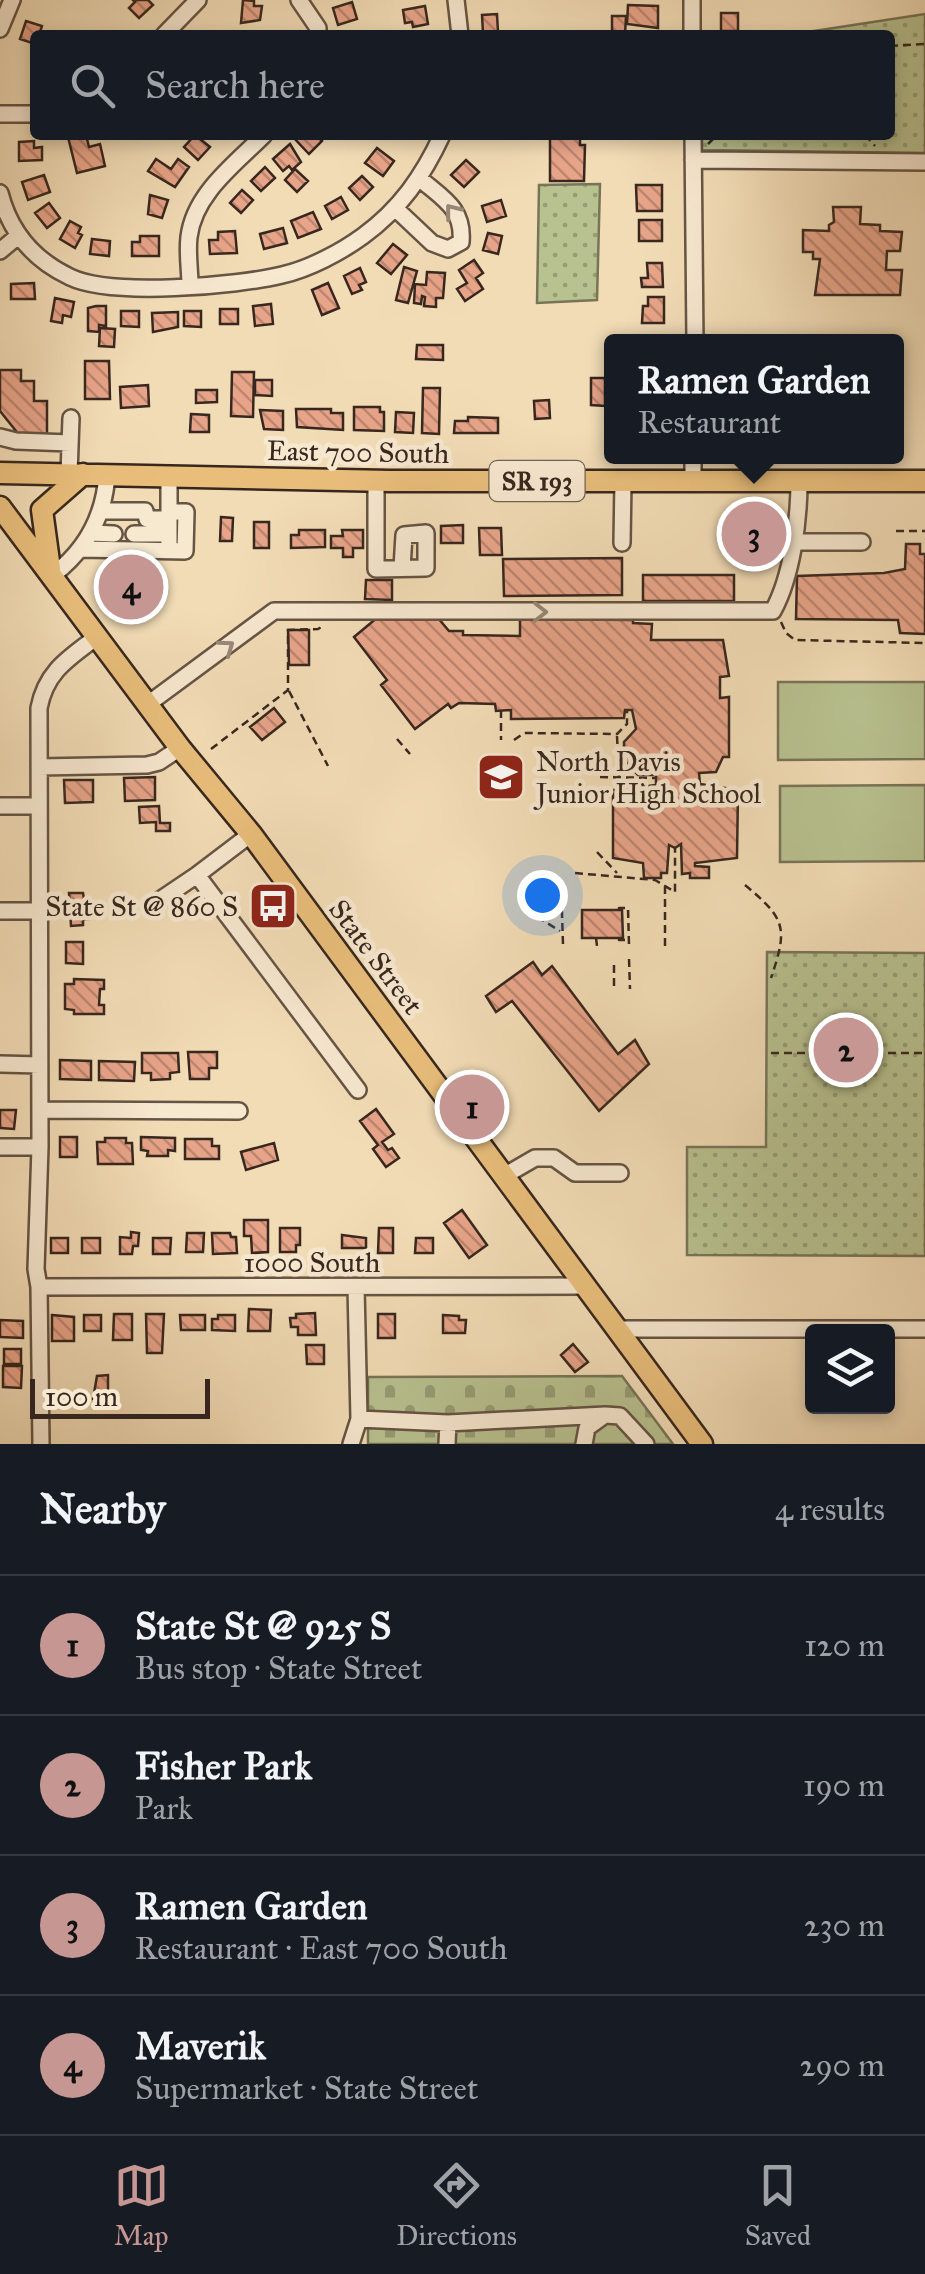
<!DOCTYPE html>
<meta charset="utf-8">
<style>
:root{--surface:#171b24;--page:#20242c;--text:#f1f3f6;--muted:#9ea1a6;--line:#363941;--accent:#c59692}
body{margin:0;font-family:"IM FELL Great Primer",serif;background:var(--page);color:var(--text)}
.controls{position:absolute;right:30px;bottom:30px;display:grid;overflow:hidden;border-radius:10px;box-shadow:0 5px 15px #0003}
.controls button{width:90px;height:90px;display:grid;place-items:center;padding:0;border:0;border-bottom:2px solid var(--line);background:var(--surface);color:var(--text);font:50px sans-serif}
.scale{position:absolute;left:30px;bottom:25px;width:180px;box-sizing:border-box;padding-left:10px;border:5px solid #37271e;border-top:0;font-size:28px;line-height:35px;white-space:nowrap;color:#37271e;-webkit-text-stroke:8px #f7e8d0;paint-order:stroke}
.you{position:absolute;left:542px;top:895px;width:35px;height:35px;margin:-25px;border:8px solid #fff;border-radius:50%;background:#1a73e8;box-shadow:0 0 0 15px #1a73e833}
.badge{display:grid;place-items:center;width:65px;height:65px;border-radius:50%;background:var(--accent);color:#111;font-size:32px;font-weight:700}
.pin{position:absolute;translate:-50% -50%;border:5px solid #fff;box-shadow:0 2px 10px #0006}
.popup{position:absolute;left:604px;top:334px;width:300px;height:130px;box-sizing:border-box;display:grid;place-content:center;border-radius:10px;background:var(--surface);filter:drop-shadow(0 2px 8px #0005);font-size:32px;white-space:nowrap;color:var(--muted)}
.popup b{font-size:38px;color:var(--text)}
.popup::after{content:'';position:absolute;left:50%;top:100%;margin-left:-20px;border:20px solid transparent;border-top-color:var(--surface)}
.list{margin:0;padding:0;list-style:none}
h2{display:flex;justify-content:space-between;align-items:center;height:130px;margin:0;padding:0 40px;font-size:42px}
h2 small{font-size:32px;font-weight:400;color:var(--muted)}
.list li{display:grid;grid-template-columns:65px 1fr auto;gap:30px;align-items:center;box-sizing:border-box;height:140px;padding:0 40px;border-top:2px solid var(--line)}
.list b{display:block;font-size:38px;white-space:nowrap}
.list p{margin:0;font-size:32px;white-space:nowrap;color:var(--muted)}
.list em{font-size:32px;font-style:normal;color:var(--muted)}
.icon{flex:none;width:55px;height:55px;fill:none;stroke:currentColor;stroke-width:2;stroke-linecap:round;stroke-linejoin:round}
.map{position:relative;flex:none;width:925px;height:1444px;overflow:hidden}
.search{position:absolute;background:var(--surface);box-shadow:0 5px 15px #0003;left:30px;right:30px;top:30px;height:110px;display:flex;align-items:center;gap:25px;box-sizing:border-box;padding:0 35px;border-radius:10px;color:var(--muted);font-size:38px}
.sheet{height:690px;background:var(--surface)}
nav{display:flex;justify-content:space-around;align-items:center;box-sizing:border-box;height:140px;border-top:2px solid var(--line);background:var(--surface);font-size:28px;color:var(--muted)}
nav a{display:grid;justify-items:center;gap:5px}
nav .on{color:var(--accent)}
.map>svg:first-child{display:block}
.grass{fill:#b8c190;stroke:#787457;stroke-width:2.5}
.cemetery{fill:url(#cemetery-stones);stroke:#787457;stroke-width:2.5}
.park{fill:url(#park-dots);stroke:#787457;stroke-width:2.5}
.building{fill:url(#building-back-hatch);stroke:#37271e;stroke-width:2.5}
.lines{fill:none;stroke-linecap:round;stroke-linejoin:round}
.minor-casing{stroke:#665444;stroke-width:20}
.major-casing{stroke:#37271e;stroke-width:25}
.path{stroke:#37271e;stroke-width:2.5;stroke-dasharray:8 5;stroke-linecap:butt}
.minor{stroke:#f7e8d0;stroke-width:15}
.major{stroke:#e9be7b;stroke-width:20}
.oneway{stroke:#978877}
.labels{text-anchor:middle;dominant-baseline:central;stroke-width:9;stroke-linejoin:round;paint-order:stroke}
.shield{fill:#f7e8d0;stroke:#716153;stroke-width:2.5}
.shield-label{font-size:25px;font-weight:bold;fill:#37271e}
.street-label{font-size:28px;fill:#37271e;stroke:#f7e8d0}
.poi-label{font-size:28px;fill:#37271e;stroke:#f7e8d0;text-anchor:start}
</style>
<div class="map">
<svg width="925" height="1444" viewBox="0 0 925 1444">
<defs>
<pattern id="cemetery-stones" width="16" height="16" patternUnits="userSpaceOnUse" patternTransform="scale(2.5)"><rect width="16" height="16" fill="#b8c190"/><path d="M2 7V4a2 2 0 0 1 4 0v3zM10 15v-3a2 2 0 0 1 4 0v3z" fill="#969d75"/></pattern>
<pattern id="park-dots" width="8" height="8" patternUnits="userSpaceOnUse" patternTransform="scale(2.5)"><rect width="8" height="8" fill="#b8c190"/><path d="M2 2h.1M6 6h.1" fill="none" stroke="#969d75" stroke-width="1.8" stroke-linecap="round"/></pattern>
<pattern id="building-back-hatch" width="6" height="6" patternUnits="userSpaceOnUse" patternTransform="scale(2.5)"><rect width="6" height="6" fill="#e8a489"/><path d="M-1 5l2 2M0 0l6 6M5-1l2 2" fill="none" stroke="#bd866f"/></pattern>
</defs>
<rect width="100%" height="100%" fill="#f2dcb6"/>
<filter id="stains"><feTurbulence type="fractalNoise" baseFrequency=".002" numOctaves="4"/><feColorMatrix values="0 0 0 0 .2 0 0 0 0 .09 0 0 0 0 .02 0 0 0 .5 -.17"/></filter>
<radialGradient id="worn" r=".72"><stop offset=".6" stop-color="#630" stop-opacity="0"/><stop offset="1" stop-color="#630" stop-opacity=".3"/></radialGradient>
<path class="grass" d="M778,682H925V759L778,760Z
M925,785V861L780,862V786Z"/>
<path class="cemetery" d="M622,1376L673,1444H368V1377Z"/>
<path class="park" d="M925,14V153L702,150V135H890V35H788Z
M600,184L597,300L537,303L539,185Z
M767,952L925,953V1256L687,1255V1147H766Z"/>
<path class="building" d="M133,0H148L153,5L139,18L129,8L135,2Z
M243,0L254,1V6H262L260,20L241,23Z
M352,2L357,19L338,25L333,8Z
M628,5L658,6V28L627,24Z
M425,6L428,24L413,27L412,22L405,23L403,10Z
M721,13H738V31H721Z
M497,14L498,32L483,33L482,15Z
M612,16H626L625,35H612Z
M26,21L42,26L39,35H35V44L20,39Z
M86,135L89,147L100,144L105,166L77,173L68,137Z
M195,135L210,147L198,160L184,147Z
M317,135L322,141L309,154L292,136Z
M550,135H580V145H585L584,181H550Z
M34,141V148L42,147V160L19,161V142Z
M290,144L301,162L292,170L289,166L283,171L273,159Z
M377,148L394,161L383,176L365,163Z
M156,159L171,169L178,159L189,167L175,187L148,171Z
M466,160L479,172L464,187L451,175Z
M265,167L275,178L261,191L251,181Z
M295,169L308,181L297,192L285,180Z
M44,175L50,192L28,200L22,182Z
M362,176L373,187L360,200L349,188Z
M636,185H662V211H637Z
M242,190L253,200L241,213L230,203Z
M150,195L168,200L162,218L148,214Z
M341,197L348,210L332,219L325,206Z
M501,200L506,216L487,222L482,206Z
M49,203L60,218L47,228L35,213Z
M833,207H861L860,224L880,225V231L902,232L900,251H887L886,270H902L900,295H815L820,259H813V252H803V230L829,231V225L834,222Z
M313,212L321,229L298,238L291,221Z
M639,220H662V241H639Z
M70,221L81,227L78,233L82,235L75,248L60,239Z
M283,228L287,243L264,249L260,234Z
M235,231L237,253L210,254L209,240H218V232Z
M488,233L502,236L498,254L483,250Z
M140,236H159V256H132V242H140Z
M92,239L110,241L109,256L90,254Z
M393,244L407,255L391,274L377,263Z
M474,260L483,273L476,278L483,289L465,301L457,289L467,283L459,270Z
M647,263H662L663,287H642L641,278H648Z
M404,267L417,271L408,303L396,300Z
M360,268L366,282L359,285L362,290L352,294L344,276Z
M427,272L445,273L443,298H436V307L424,306L425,297L422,296L421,304L414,303L415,284L426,285Z
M34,283L35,299H11V284Z
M328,283L339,308L322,315L312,290Z
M648,297H664V323H642L643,306H648Z
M55,298L74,302L71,317L63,315L62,323L51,321Z
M271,304L273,324L255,326L253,306Z
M96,306H106V326L99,325V332L88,331V308Z
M220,309H238V324H220Z
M121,311H139V327L121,326Z
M184,311H201V327L184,326Z
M178,312V327L153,332L152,313Z
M100,328L115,329L114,347L99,346Z
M417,345H443V360L416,359Z
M85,361H109L110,399H85Z
M0,370H21V381H34V401H47V435L20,436L0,411Z
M232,372H254L253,417L231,416Z
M591,378H605V406L591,405Z
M255,380H272V396L255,395Z
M148,385L149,406L121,408L120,387Z
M423,388H440L439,434L422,433Z
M196,390H217V402L196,403Z
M549,400L550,418L535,419L534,401Z
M354,407H380V412H384V431L354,430Z
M296,409H331V413H343V430L297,427Z
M260,410L283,411V430L264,429Z
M396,412L414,413L413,433L395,432Z
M191,414L209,415V432H190Z
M468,417L498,418V433H454L455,421H468Z
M221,517L233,518L232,541H220Z
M254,522H269V548H254Z
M747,522H762L761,547H747Z
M463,525V543H441V526Z
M479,528H501L502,555H480Z
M299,530H325V547L291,548V535H299Z
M342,530H363V548H353V557H343V548H331V536H343Z
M906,544H920V554H925V634L900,633L898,620L796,619L797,576L884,573L905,569Z
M622,558V595L504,596L503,559Z
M643,575H734V601H643Z
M112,576H150V597H112Z
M366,580H392V600L365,599Z
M378,617L438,618L449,631H463V635L520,636V619L633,620V623L652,624L651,640H723L729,676L720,677V698L729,697V757H723L716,772L699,773L700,784L738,790L737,858L695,863V866L709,867V878H690V873L682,874L681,844L675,848L669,845L667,873H661V878H644L643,863L613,858V790L656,785V775H638L624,761V742L636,729L632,710H625L624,718L511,719V710L496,711L495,704L459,703L451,708L448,704L415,729L381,685L387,680L354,637Z
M288,630H309V665H289Z
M274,708L285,722L262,740L250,727Z
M155,777V800L125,801L124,778Z
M64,780H93V802L65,803Z
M159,806L160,823H170V831H156V822L140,823L139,807Z
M69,893H83L84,899H89V919H83V925L71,926Z
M582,910H622L623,938H582Z
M66,942H83V964L66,963Z
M533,962L542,975L552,966L618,1054L635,1040L649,1064L599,1111L512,1001L496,1012L486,996Z
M74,979L104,980V989H100L99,1005H104V1014H74V1010L65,1009V984H74Z
M188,1052H217V1068H209V1079H190Z
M142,1053H178L179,1072L170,1073V1079L151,1080V1073H142Z
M60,1060L91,1061V1080L60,1079Z
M99,1061L135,1062L134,1081L99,1080Z
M376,1109L394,1134L382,1142L388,1150L392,1148L399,1158L386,1167L373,1149L378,1145L360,1121Z
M0,1110H16L14,1129L0,1128Z
M60,1137H77V1157H60Z
M141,1137L175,1138V1151L168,1150V1156H147L148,1151L141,1150Z
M105,1138H126V1143H132L133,1164H98L97,1142H105Z
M185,1139H212V1146H219V1159H185Z
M274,1143L278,1160L246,1170L241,1152Z
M462,1210L487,1245L469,1258L444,1223Z
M244,1220H268V1252L252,1253L251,1236H244Z
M280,1228H300V1245H296V1252H280Z
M379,1228H393V1253H378Z
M131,1232L139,1233L138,1246H133L132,1254H120V1237L131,1238Z
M187,1233H204L203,1252H186Z
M212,1233H230L231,1237H236L237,1253L213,1254Z
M342,1235L366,1238V1248H342Z
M51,1238H68V1253H51Z
M82,1238H100V1253H82Z
M153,1238H171L170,1254H153Z
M416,1238H433V1253H415Z
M249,1309L271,1310L270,1331H248Z
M315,1313L316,1335H298V1327H291L290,1318H296V1314Z
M114,1314H132V1340H113Z
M146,1314H164L162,1353H147Z
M378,1314H395V1338H378Z
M52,1315L74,1317V1341H52Z
M84,1315H101V1331H84Z
M180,1315H205V1330H181Z
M218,1315H235V1331L212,1330V1319H218Z
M443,1315L459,1316V1320H466L465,1333H443Z
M0,1320L23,1321V1338L0,1337Z
M573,1344L588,1362L575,1372L561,1355Z
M306,1345H324V1364H307Z
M4,1349H21V1364H4Z
M3,1366H22L21,1388L3,1387Z
M108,1375V1398L93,1399L97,1376Z"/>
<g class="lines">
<g class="minor-casing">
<path id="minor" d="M299,0L318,28V35
M456,0L460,35
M692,0V35
M0,29L12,0
M164,35L198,0
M0,114H35
M693,135L695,342
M693,160L925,162
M0,193C10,232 34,260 70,277C111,297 237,286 282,275C309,269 341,252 363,236C400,209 423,176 442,135
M396,209L432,243L448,249L461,242C464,208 442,198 419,178
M0,251L18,236
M190,286C190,270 187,253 189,237C194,194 235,164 264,135
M0,437L16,441L70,443
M69,474L71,418
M376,480V569L426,568V533L404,535L402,568
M693,481V456
M102,511H145L147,519H169
M90,533L114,534
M134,534H169
M792,542H862
M622,543L623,481
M81,549L185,551L186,512H169
M169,551V476
M53,575C86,550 104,516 107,475
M148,704L274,611H773C792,576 799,521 799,481
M39,767L147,765L159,762L180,748
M0,806H39
M197,875L251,834
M151,906L197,875L358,1090
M0,911H39
M0,1064L40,1065
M40,1110L239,1111
M0,1147H40
M504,1176L535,1158H554L575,1173H620
M39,1287L585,1286
M356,1287L359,1419L448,1423L605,1415
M615,1329H925
M41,1444L39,1287L36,1269L40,1147L39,708C46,671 69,658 98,636
M351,1444L359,1419
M447,1444L448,1423
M584,1444L587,1428L605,1415L620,1416L646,1444"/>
</g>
<g class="major-casing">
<path id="major" d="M0,473L390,481H925
M0,507L180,748L251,834L702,1444
M50,569L42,510L83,474"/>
</g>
<path class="path" d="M890,46L925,44
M865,135L875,146
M708,144L713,139L740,135
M896,531H925
M781,622L786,633L795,640L925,643
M289,691L328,766
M501,710V740
M617,736L619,777
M397,739L410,754
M514,740L524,733L617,734L627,724V710
M211,749L288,690V630L318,629L323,626
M600,777L656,778
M597,852L617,873
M575,873L655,880L675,892V848
M561,884L563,944
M745,885C786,919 788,928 771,978
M526,910L560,931
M619,910V908H628L629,945
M596,938L597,946
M619,938V940H628
M665,946V887
M629,959L630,989
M614,965V989
M771,1053H925"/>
<use href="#minor" class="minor"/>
<use href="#major" class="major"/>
</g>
<defs><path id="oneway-chevron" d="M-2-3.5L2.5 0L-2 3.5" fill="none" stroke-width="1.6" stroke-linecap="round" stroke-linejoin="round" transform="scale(2.5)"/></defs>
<g class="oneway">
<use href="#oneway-chevron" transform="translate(452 211) rotate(-128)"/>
<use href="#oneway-chevron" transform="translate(540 612)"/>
<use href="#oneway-chevron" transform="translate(227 647) rotate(-36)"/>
</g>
<defs>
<g id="school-square" transform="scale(2.5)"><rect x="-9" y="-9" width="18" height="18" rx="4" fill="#8f2418" stroke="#f7e8d0"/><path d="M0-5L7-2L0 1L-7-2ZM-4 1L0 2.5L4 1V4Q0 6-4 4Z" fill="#fff"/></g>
<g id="bus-square" transform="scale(2.5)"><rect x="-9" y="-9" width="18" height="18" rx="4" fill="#8f2418" stroke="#f7e8d0"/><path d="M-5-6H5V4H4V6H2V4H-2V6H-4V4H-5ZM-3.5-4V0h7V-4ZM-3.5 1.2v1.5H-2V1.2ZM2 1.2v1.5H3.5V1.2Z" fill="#fff"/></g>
</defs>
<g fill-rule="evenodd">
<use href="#school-square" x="501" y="777"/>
<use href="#bus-square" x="273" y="906"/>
</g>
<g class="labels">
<rect class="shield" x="489.5" y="461" width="95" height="40" rx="8"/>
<g class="shield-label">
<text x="537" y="481">SR 193</text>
</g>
<g class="street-label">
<text transform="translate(358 452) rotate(1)">East 700 South</text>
<text transform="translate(376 957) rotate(53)">State Street</text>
<text x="312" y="1262">1000 South</text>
</g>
<g class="poi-label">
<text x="536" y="761">North Davis<tspan x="536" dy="32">Junior High School</tspan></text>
<text x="238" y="906" text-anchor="end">State St @ 860 S</text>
</g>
</g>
<rect width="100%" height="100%" filter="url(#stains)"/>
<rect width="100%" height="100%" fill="url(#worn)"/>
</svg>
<div class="controls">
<button><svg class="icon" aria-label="layers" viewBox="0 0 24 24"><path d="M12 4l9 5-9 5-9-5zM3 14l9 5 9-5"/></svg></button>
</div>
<div class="scale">100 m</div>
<div class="you"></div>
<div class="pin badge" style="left:472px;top:1107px">1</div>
<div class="pin badge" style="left:846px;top:1050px">2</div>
<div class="pin badge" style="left:754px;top:534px">3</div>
<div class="popup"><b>Ramen Garden</b>Restaurant</div>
<div class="pin badge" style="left:131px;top:587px">4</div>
<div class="search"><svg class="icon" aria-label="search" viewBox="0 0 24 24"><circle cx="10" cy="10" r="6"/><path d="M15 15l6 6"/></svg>Search here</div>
</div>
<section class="sheet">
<h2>Nearby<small>4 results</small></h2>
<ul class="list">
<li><span class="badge">1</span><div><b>State St @ 925 S</b><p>Bus stop · State Street</p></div><em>120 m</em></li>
<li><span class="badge">2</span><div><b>Fisher Park</b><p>Park</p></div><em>190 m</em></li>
<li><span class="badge">3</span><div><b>Ramen Garden</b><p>Restaurant · East 700 South</p></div><em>230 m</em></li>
<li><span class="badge">4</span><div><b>Maverik</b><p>Supermarket · State Street</p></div><em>290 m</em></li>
</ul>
</section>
<nav>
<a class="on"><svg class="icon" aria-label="map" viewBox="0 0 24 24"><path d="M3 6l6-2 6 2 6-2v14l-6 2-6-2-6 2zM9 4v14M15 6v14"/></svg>Map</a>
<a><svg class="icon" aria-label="directions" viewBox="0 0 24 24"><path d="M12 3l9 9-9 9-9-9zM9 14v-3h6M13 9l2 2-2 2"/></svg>Directions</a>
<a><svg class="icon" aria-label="saved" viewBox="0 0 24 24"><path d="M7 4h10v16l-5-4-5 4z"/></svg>Saved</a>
</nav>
